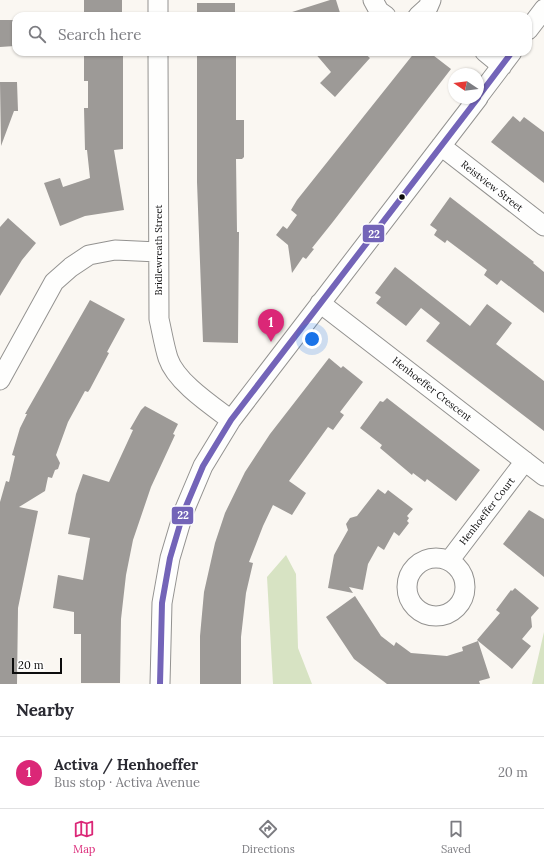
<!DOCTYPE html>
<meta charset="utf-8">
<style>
:root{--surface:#fff;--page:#f2f2f3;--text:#2b2b33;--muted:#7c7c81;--line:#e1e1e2;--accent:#db2777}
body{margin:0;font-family:Lora,serif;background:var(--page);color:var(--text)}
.compass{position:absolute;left:448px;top:68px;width:36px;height:36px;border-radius:50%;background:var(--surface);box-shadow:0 1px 3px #0004;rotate:283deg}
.scale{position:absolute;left:12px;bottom:10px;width:50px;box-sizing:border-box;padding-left:4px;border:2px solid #0c0c0c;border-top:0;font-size:11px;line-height:14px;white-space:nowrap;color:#0c0c0c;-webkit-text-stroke:3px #fff;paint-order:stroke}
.you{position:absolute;left:312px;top:339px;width:14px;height:14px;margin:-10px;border:3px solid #fff;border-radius:50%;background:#1a73e8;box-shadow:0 0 0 6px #1a73e833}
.badge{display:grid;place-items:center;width:26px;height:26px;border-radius:50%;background:var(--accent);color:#fff;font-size:13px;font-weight:700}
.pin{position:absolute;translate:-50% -33px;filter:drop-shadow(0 1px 2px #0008)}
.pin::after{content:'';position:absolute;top:21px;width:14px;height:12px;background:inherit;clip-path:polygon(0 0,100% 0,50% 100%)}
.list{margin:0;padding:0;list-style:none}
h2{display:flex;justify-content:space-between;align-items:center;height:52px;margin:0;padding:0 16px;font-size:17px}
h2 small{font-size:13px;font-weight:400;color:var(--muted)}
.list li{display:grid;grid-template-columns:26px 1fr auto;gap:12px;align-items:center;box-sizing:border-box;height:72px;padding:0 16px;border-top:1px solid var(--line)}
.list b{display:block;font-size:15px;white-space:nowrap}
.list p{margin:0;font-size:13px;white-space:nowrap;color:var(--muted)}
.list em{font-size:13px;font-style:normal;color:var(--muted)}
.icon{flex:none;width:22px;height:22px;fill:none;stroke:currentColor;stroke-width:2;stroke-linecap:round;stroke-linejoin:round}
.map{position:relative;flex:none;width:544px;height:684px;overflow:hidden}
.search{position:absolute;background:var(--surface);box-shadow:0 1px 3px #0004;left:12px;right:12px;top:12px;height:44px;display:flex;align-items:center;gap:10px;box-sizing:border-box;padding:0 14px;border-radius:12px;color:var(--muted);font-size:15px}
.sheet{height:124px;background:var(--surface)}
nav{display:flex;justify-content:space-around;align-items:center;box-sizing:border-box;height:56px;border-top:1px solid var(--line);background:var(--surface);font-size:11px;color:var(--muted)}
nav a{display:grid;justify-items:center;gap:2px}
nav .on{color:var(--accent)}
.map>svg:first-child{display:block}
.forest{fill:#d7e3c3}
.building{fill:#9d9a97}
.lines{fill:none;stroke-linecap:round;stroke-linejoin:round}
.minor-casing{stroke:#939290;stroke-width:21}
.minor{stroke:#fefefd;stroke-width:19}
.bus-1-casing{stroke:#fff;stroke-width:9}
.bus-1{stroke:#7364b8;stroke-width:6}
.bus-dot{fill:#0c0c0c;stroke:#fff;stroke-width:1.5}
.labels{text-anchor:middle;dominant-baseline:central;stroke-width:4;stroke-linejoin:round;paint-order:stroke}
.street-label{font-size:10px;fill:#0c0c0c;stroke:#fff}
.line-badge{stroke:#fff;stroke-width:1.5}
.badge-label{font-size:11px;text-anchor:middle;font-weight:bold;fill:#fff}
</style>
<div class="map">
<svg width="544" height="684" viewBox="0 0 544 684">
<rect width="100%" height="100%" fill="#faf7f2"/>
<path class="forest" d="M286,555L296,574L298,648L312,684H273L267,577Z
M544,632V684H532Z"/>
<path class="building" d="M84,0H122V16H84Z
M330,0H336L341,16H289V13Z
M197,3H235V16H197Z
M0,20H15V46L0,47Z
M84,52H123V149L114,150L124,210L85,216L60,226L44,183L60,178L63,187L90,178L87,150H85L84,108H88V81H84Z
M197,52H236V120H244V157L242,159H236L237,232H239L238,343L203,342L197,182Z
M314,52H363L370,58L335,97L320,83L331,72Z
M415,52H429L451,69L332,223L312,248L314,249L306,259L303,257L292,273L288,245L276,235L283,226L287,229L297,215L291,210L297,200Z
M0,82H17L18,111H14L1,146Z
M513,116L520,122L524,117L544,132V183L491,142Z
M450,197L534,262L533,263L544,272V313L501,280L497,285L484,275L487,270L447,240L445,243L434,235L437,230L430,225Z
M8,218L36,243L22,260L0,296V227Z
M395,267L470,326L487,304L512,323L496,344L544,381V431L426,341L440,323L421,308L406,326L376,303L381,297L375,293Z
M90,300L125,319L107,352L109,353L90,389L88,392L85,391L68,422L56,455L60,463L58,469L55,470L52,478L48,477L45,491L19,507L38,511L18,608L17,684H0V502L6,481L9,482L15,456L12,455L20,428L27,414H25Z
M329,358L341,368L343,366L363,382L340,412L344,415L333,430L328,427L289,481L306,493L292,515L273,505L263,526L249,562L253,563L246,593L241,637V684H200V636L204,592L215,543L225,513L245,472L270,434Z
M387,398L480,470L456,501L427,479L425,482L413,473L412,475L380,448L382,445L360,428L380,401L383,402Z
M145,406L178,424L173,434L175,435L151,487L133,540L126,575L121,619L120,683H81V634H74V612L53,608L58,575L83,580L90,538L68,534L76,494L83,474L109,482L133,430L130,429L141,410Z
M378,489L385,494L388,490L413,509L407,516L409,518L407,521L409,523L399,536L394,532L384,550L378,546L368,564L363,590L349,587L353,593L328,588L334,555L348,530L346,524L350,518L357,516Z
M529,510L544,519V577L503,544Z
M515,588L539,608L531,617L532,627L522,639L531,646L512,669L477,640L500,613L496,610L511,590L512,591Z
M355,596L381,636L394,646L396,642L411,653L447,656L463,651L462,647L478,641L490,678L479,681L480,684H387L354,659L326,617Z"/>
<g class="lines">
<g class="minor-casing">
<path id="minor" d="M158,0V16
M373,0L379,11L386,16
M418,16L428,7L431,0
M528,30L544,9
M158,52L159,319C162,332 164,345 168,358C176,382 211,405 231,420
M485,52L502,66
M478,97L512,52
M441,146L544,226
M320,303L544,476
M0,380L54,282L71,267L89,255L115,250L158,252
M407 587a29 29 0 1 1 58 0a29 29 0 1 1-58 0Z
M449,561L525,461
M160,684L162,603L170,558L184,511L203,466L231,420L478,98"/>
</g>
<use href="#minor" class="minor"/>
<g class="bus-1-casing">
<path id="bus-1" d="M478,97L512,52
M160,684L162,603L170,558L184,511L203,466L231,420L478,98"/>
</g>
<use href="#bus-1" class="bus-1"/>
</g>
<circle class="bus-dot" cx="402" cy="197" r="3.5"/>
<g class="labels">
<g class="street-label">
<text transform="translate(492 186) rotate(38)">Reistview Street</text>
<text transform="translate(158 250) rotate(-90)">Bridlewreath Street</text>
<text transform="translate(432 389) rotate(38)">Henhoeffer Crescent</text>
<text transform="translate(487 511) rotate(-52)">Henhoeffer Court</text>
</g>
</g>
<g class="line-badge">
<rect x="362" y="224" width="23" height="19" rx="4" fill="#7364b8"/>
<rect x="171" y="506" width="23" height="19" rx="4" fill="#7364b8"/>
</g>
<g class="badge-label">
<text x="374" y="238">22</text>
<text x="183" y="519">22</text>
</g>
</svg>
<svg class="compass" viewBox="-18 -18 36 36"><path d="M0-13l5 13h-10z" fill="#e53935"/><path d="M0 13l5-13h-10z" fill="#7c7c81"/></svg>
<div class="scale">20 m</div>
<div class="you"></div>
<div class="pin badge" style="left:271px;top:342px">1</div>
<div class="search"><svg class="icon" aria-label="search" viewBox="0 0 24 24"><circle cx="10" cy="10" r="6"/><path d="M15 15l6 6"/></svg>Search here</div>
</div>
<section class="sheet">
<h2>Nearby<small></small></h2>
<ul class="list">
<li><span class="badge">1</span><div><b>Activa / Henhoeffer</b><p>Bus stop · Activa Avenue</p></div><em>20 m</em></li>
</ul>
</section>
<nav>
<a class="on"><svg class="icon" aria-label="map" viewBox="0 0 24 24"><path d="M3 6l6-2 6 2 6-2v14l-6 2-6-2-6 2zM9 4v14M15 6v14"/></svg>Map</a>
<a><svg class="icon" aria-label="directions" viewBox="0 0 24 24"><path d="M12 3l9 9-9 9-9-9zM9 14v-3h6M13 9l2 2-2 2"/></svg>Directions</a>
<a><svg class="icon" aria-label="saved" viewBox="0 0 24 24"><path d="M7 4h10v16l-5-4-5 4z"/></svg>Saved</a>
</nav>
